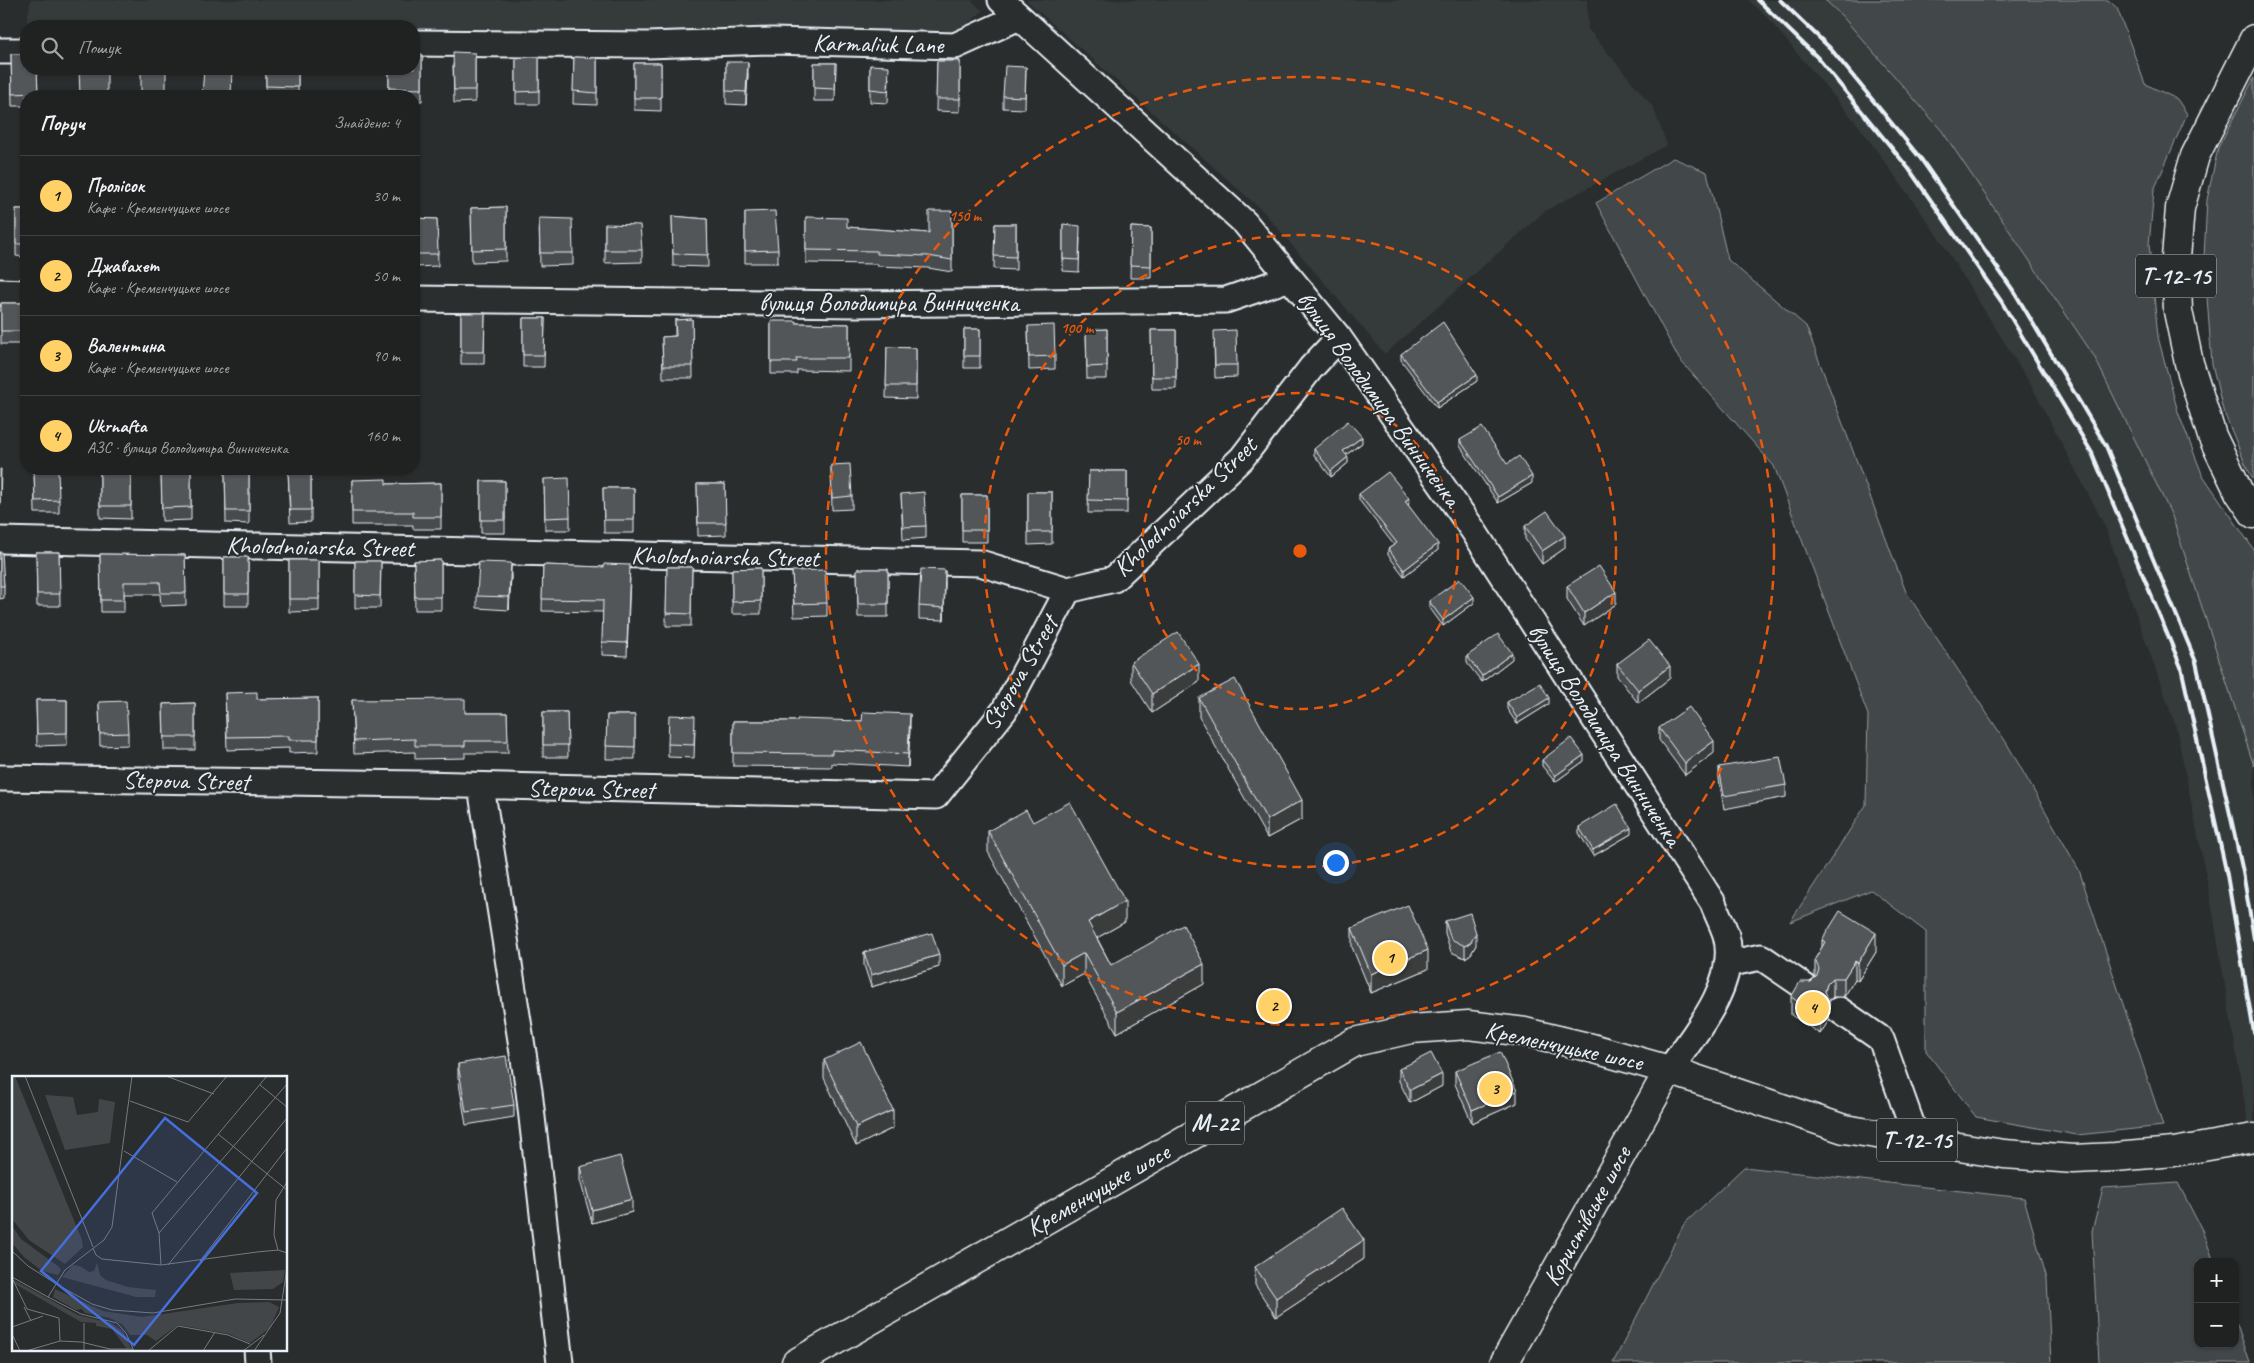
<!DOCTYPE html>
<html lang="uk">
<meta charset="utf-8">
<style>
:root{--surface:#202222;--page:#2d2f2f;--text:#f1f3f6;--muted:#a2a4a5;--line:#3d3f40;--accent:#ffd166}
body{margin:0;font-family:Caveat,sans-serif;background:var(--page);color:var(--text)}
.controls{position:absolute;right:15px;bottom:15px;display:grid;overflow:hidden;border-radius:10px;box-shadow:0 1px 4px #0004}
.controls button{width:45px;height:45px;display:grid;place-items:center;padding:0;border:0;border-bottom:1px solid var(--line);background:var(--surface);color:var(--text);font:25px sans-serif}
.you{position:absolute;left:1335px;top:862px;width:18px;height:18px;margin:-12px;border:4px solid #fff;border-radius:50%;background:#1a73e8;box-shadow:0 0 0 8px #1a73e833}
.badge{display:grid;place-items:center;width:32px;height:32px;border-radius:50%;background:var(--accent);color:#111;font-size:16px;font-weight:700}
.pin{position:absolute;translate:-50% -50%;border:2px solid #fff;box-shadow:0 1px 5px #0006}
.list{margin:0;padding:0;list-style:none}
h2{display:flex;justify-content:space-between;align-items:center;height:65px;margin:0;padding:0 20px;font-size:21px}
h2 small{font-size:16px;font-weight:400;color:var(--muted)}
.list li{display:grid;grid-template-columns:32px 1fr auto;gap:15px;align-items:center;box-sizing:border-box;height:80px;padding:0 20px;border-top:1px solid var(--line)}
.list b{display:block;font-size:19px;white-space:nowrap}
.list p{margin:0;font-size:16px;white-space:nowrap;color:var(--muted)}
.list em{font-size:16px;font-style:normal;color:var(--muted)}
.icon{flex:none;width:28px;height:28px;fill:none;stroke:currentColor;stroke-width:2;stroke-linecap:round;stroke-linejoin:round}
.map{position:relative;flex:none;width:2254px;height:1363px;overflow:hidden}
.search{position:absolute;background:var(--surface);box-shadow:0 1px 4px #0004;left:20px;top:20px;width:400px;height:55px;display:flex;align-items:center;gap:12px;box-sizing:border-box;padding:0 18px;border-radius:20px;color:var(--muted);font-size:19px}
.panel{position:absolute;background:var(--surface);box-shadow:0 1px 4px #0004;left:20px;top:90px;width:400px;height:385px;border-radius:20px}
.map>svg:first-child{display:block}
.built{fill:#363a3b}
.green{fill:#424648;stroke:#959ca0}
.lines{fill:none;stroke-linecap:round;stroke-linejoin:round}
.minor-casing{stroke:#e8f1f8;stroke-width:29}
.major-casing{stroke:#e8f1f8;stroke-width:31}
.highway-casing{stroke:#e8f1f8;stroke-width:31}
.minor{stroke:#2a2d2e;stroke-width:25}
.major{stroke:#2a2d2e;stroke-width:28}
.highway{stroke:#2a2d2e;stroke-width:28}
.rail{stroke:#e8f1f8;stroke-width:4}
.wall{fill:#474b4d;stroke:#e8f1f8}
.shaded-wall{fill:#3a3d3e;stroke:#e8f1f8}
.building{fill:#535759;stroke:#e8f1f8}
.ring{fill:none;stroke:#e8590c;stroke-width:2.5;stroke-dasharray:9 6}
.labels{text-anchor:middle;dominant-baseline:central;stroke-width:4;stroke-linejoin:round;paint-order:stroke}
.shield{fill:#2a2d2e;stroke:#afb6bb;stroke-width:1}
.shield-label{font-size:24px;font-weight:bold;fill:#e8f1f8}
.street-label{font-size:25px;fill:#e8f1f8;stroke:#2a2d2e}
.inset-road{fill:none;stroke:#767b7f;stroke-width:1}
.view{fill:#466fde;fill-opacity:0.15;stroke:#466fde;stroke-width:2.5}
.inset-edge{fill:none;stroke:#e8f1f8;stroke-width:2.5}
.centre{fill:#e8590c;stroke:#2a2d2e;stroke-width:2.5}
.ring-label{font-size:15px;text-anchor:middle;font-weight:bold;fill:#e8590c;stroke:#2a2d2e;stroke-width:4;stroke-linejoin:round;paint-order:stroke}
</style>
<div class="map">
<svg width="2254" height="1363" viewBox="0 0 2254 1363">
<rect width="100%" height="100%" fill="#2a2d2e"/>
<filter id="ink" filterUnits="userSpaceOnUse"><feTurbulence type="fractalNoise" baseFrequency=".02" numOctaves="2"/><feDisplacementMap in="SourceGraphic" scale="10" xChannelSelector="R" yChannelSelector="G"/><feConvolveMatrix kernelMatrix="1 2 1 2 8 2 1 2 1" color-interpolation-filters="sRGB"/></filter>
<g filter="url(#ink)">
<path class="built" d="M31,0H971L983,11L951,38L414,39V26H26V38H23Z
M1026,0H1587L1588,29L1653,107L1667,145L1545,211L1385,354L1263,211Z
M1748,0H1825L1842,16L1942,131L2094,356L2172,516L2254,766V1159L2211,901L2176,727L2105,526L2031,385L1938,236L1859,126L1765,15Z"/>
<path class="green" d="M1825,0H2108L2117,8L2145,84L2177,99L2187,114L2154,190L2149,244L2158,337L2178,412L2202,474L2254,550V766L2172,516L2094,356L1942,131L1842,16Z
M2254,78V480L2247,468L2223,410L2212,364L2204,257L2207,200L2218,148Z
M1673,158L1707,172L1728,260L1806,326L1906,592L2006,742L2079,870L2163,1126L2077,1135L1976,1117L1926,1051V932L1871,890L1790,922L1866,805L1868,715L1774,466L1679,359L1596,203Z
M1744,1167L2024,1198L2047,1279L2051,1363H1613L1684,1224Z
M2178,1183L2203,1232L2214,1262H2198V1344H2235V1318L2250,1363H2099L2092,1231L2103,1188Z"/>
<g class="lines">
<g class="minor-casing">
<path id="minor" d="M1001,0L1245,223L1339,338L1473,530L1713,903C1717,914 1723,925 1726,935C1739,982 1695,1034 1669,1070
M414,43L647,45L773,41L955,46L1019,17
M0,51H26
M0,292L26,293
M414,299L856,304L1226,300L1290,278
M0,540L980,563L1068,590L1114,579L1242,458L1311,368L1339,338
M0,778L420,784L936,796L1004,711L1068,590
M481,787L529,1091L560,1363
M1727,964L1761,957L1805,987
M1839,1010L1881,1039L1917,1140
M257,1349L258,1363"/>
</g>
<g class="major-casing">
<path id="major" d="M1504,1363L1669,1070"/>
</g>
<g class="highway-casing">
<path id="highway" d="M2254,39L2195,156L2180,208L2176,258L2178,311L2189,363L2212,436L2239,492L2254,514
M796,1363L1355,1042L1411,1029L1468,1025L1525,1032L1588,1047L1669,1070L1844,1129L2004,1154L2074,1159L2115,1157L2174,1152L2254,1138"/>
</g>
<use href="#minor" class="minor"/>
<use href="#major" class="major"/>
<use href="#highway" class="highway"/>
<path class="rail" d="M1758,0L1818,58L1909,169L2001,301L2092,453L2181,667L2227,875L2254,1033
M1780,0L1830,48L1921,159L2015,293L2106,446L2196,662L2243,872L2254,939"/>
</g>
<path class="wall" d="M475,53V102L454,103L453,64Z
M11,54L37,69L38,96H26V106H12Z
M422,54V101H414V96H389V69Z
M539,57V104H516V58Z
M574,57L597,58V105L573,104Z
M937,61H960V112L936,111Z
M726,62L748,74L746,105L726,104Z
M634,63H661V111L634,110Z
M814,63H836L835,101H814Z
M870,65L889,78L888,103L870,102Z
M1026,67L1025,109L1003,108V96Z
M266,69H298V96H266Z
M506,207V261L472,262L471,208Z
M16,209H26V257L16,256Z
M952,211V272L928,268L877,266V264L806,263V217L847,227L929,233Z
M745,212L778,250V263H745Z
M672,216L707,219L708,267L673,266Z
M414,218L437,219L438,266L414,267Z
M539,218L573,253V265L540,266Z
M605,224L642,250V262L605,263Z
M995,224H1016V270L994,269Z
M1063,224L1080,238L1079,272L1063,271Z
M1131,227L1151,228V278H1130Z
M1,303H26V344H1Z
M461,313H485L484,364H461Z
M523,318H545L544,367H523Z
M692,319L693,378H663L662,337L675,336V320Z
M771,321L796,323L849,324V371L797,370V374H771Z
M1028,326L1055,356V369L1029,370Z
M964,329H980V368H964Z
M1107,329V379H1087L1086,330Z
M1151,330H1176V389H1152Z
M1214,343L1237,365V377L1215,378Z
M887,347L916,348V399L886,398Z
M1401,354L1477,381L1437,408L1401,360Z
M1460,440L1507,464L1532,483L1498,503L1460,446Z
M1362,443L1346,455L1348,463L1331,477L1314,455V449Z
M831,465L852,496V509L832,510Z
M34,469L59,500V513H35Z
M161,470H191V520L162,521Z
M288,470H311V522L290,523Z
M1089,471H1127V513H1088Z
M100,472H131V519L100,518Z
M225,472L249,473V524L226,523Z
M544,479L570,517V530H545Z
M352,480L386,484L441,483V529H413V525H352Z
M481,481H505V533H481Z
M697,484H725L726,535L698,536Z
M603,488H634V533H604Z
M1028,492H1052V544L1028,545Z
M901,494L926,526V538L903,540Z
M1359,494L1409,504L1408,505L1438,550L1404,576L1388,555V549L1394,545L1359,500Z
M962,495H987V542H962Z
M1525,526L1565,548L1542,564L1525,539Z
M0,552L4,586V598L0,599Z
M36,552H59L60,606H37Z
M100,554L185,555L186,605L161,606L160,594H124V612H101Z
M224,557H248V606H224Z
M289,560H319V611L289,612Z
M441,560V610H415L414,561Z
M355,561H381L380,608H355Z
M543,565L604,567L630,578L627,656L602,655L603,612L542,611Z
M667,567H692L691,626H666Z
M761,568V614H732V569Z
M857,569H888V617H858Z
M792,571L827,603V616L794,617Z
M511,576L509,610L477,608V596Z
M945,582L944,620L919,619V606Z
M1567,586L1616,604L1584,626L1567,599Z
M1429,601L1474,603L1443,626L1429,607Z
M1467,656L1512,659L1482,682L1467,663Z
M1131,662L1199,682L1152,713L1131,680Z
M1617,664L1670,678L1638,703L1617,676Z
M225,693L257,699L318,698V752L289,753V748L227,750Z
M1199,698L1302,819L1267,838L1199,717Z
M36,700H67V745L37,746Z
M352,700L465,713H507L508,753H465V758L415,759V752L354,754Z
M99,702L128,733V745L100,746Z
M1507,702L1549,704L1517,724L1507,709Z
M195,703V750H164L163,704Z
M543,712H567L568,757H543Z
M607,715H635V759H606Z
M733,721H862L910,727L908,767L832,763V767L733,766Z
M695,728L694,758L668,757V744Z
M1659,728L1714,753L1685,775L1659,740Z
M1542,760L1584,761L1555,782L1542,766Z
M1719,767L1786,785V797L1724,809L1719,779Z
M1033,822L1125,922L1097,938L1111,965L1204,984L1117,1033L1084,974L1062,986L988,852V831Z
M1579,827L1631,834L1593,856L1579,833Z
M1445,921L1476,945L1471,954L1465,958L1451,952L1445,933Z
M1352,928L1428,969L1371,993L1352,947Z
M1822,940L1876,952L1858,981L1855,979L1844,997H1833L1829,1001V1020L1820,1034L1791,1015V997L1815,978V959L1822,947Z
M864,952L939,967L871,987L864,965Z
M1260,1001L1286,1005L1284,1020L1268,1018L1260,1007Z
M824,1060L893,1128L856,1146L824,1078Z
M458,1064L514,1105V1117L466,1125L458,1077Z
M1399,1069L1442,1086L1410,1103L1399,1081Z
M1455,1071L1517,1103L1472,1123L1455,1084Z
M580,1167L632,1212L592,1223L580,1180Z
M1364,1259L1276,1317L1255,1285V1267Z"/>
<path class="shaded-wall" d="M748,62V74L746,105V92Z
M1477,375V381L1437,408V402Z
M1362,437V443L1343,457V451Z
M1348,457V463L1331,477V471Z
M1532,476V483L1498,503V497Z
M1409,498V504L1405,507V501Z
M1565,536V548L1542,564V551Z
M1438,544V550L1404,576V570Z
M511,563V576L509,610V597Z
M945,570V582L944,620V608Z
M1616,592V604L1584,626V613Z
M1474,597V603L1443,626V620Z
M1512,653V659L1482,682V676Z
M1199,664V682L1152,713V694Z
M1670,666V678L1638,703V690Z
M1549,698V704L1517,724V718Z
M910,714V727L908,767V754Z
M1714,741V753L1685,775V763Z
M1584,755V761L1555,782V776Z
M1302,800V819L1267,838V820Z
M1631,828V834L1593,856V850Z
M1125,901V922L1088,943V922Z
M1476,933V945L1471,954L1465,958V946Z
M1876,933V952L1858,981V963Z
M1428,950V969L1371,993V974Z
M1084,953V974L1062,986V965Z
M939,955V967L871,987V975Z
M1855,961V979L1844,997V978Z
M1204,964V984L1117,1033V1012Z
M1833,978V997L1827,1002H1829V1020L1820,1034V1016L1825,991L1827,984Z
M1286,998V1005L1284,1020V1014Z
M1442,1074V1086L1410,1103V1090Z
M1517,1091V1103L1472,1123V1110Z
M893,1110V1128L856,1146V1127Z
M632,1199V1212L592,1223V1210Z
M1364,1240V1259L1276,1317V1298Z"/>
<path class="building" d="M453,52L475,53V90H454Z
M11,54H26V69H37L38,93L12,94Z
M414,54H422V89L389,88V69H414Z
M539,57V91L516,92V58Z
M574,57L597,58V93L573,91Z
M937,61H960V99H936Z
M726,62H748L746,92L726,91Z
M634,63H661V98H634Z
M814,63H836L835,89L814,88Z
M870,65L889,66L888,91L870,89Z
M1005,66L1026,67L1025,97L1003,96Z
M79,69H107V96H80Z
M141,69H166V96H141Z
M204,69H232L231,96H202Z
M266,69H298V87L266,86Z
M506,207V249L472,250L471,208Z
M16,209H26V244H16Z
M775,211L778,250L745,251V212Z
M929,211H952V260L928,256L877,254V251L806,250V217L847,218V227L929,233Z
M672,216L707,219L708,255L673,254Z
M414,218L437,219L438,254H414Z
M539,218L572,219L573,253H540Z
M605,224L640,225L642,250H605Z
M995,224H1016V257L994,256Z
M1063,224L1080,226L1079,260L1063,259Z
M1131,227L1151,228V266L1130,265Z
M1,303H26V331H1Z
M461,313H485L484,352H461Z
M523,318H545L544,355H523Z
M692,319L693,366H663L662,337L676,336L675,320Z
M771,321H796V323L849,324V358H796L797,362H771Z
M1443,322L1477,375L1437,402L1401,354Z
M1054,325L1055,356L1029,357L1028,326Z
M964,329H980V356H964Z
M1107,329V366L1087,367L1086,330Z
M1151,330H1176V377H1152Z
M1236,330L1237,365H1215L1214,331Z
M887,347L916,348V386H886Z
M1348,421L1362,437L1343,451L1348,457L1331,471L1314,449Z
M1482,427L1507,464L1519,456L1532,476L1498,497L1460,440Z
M850,464L852,496L832,498L831,465Z
M0,469H1L0,505Z
M34,469H58L59,500L35,501Z
M161,470H191V507L162,508Z
M288,470H311V510H290Z
M1089,471H1127V501L1088,500Z
M100,472H131V506H100Z
M225,472L249,473V511H226Z
M1388,472L1409,498L1405,501L1438,544L1404,570L1388,549L1397,543L1359,494Z
M569,478L570,517L545,518L544,479Z
M386,479V484L441,483V517H413V512H352V480Z
M481,481H505V520H481Z
M697,484H725L726,523H698Z
M603,488H634V520H604Z
M924,492L926,526L903,527L901,494Z
M1028,492H1052V532H1028Z
M962,495H987V530H962Z
M1547,511L1565,536L1542,551L1525,526Z
M0,552H2L4,586H0Z
M36,552H59L60,594H37Z
M100,554L185,555L186,593H161L160,582H124V600H101Z
M224,557H248V594H224Z
M289,560H319V599H289Z
M441,560V597H415L414,561Z
M355,561H381L380,596L355,595Z
M479,562L511,563L509,597L477,596Z
M604,564L630,565L627,643L602,642L603,600L542,599L543,565L604,567Z
M1599,566L1616,592L1584,613L1567,586Z
M667,567H692L691,614L666,613Z
M761,568V601L732,602V569Z
M857,569H888V604H858Z
M921,569L945,570L944,608L919,606Z
M825,570L827,603L794,604L792,571Z
M1460,579L1474,597L1443,620L1429,601Z
M1178,632L1199,664L1152,694L1131,662Z
M1498,634L1512,653L1482,676L1467,656Z
M1649,640L1670,666L1638,690L1617,664Z
M1235,679L1302,800L1267,820L1199,698Z
M1540,683L1549,698L1517,718L1507,702Z
M257,692V699L318,698V740H289V736L227,737L225,693Z
M465,699V713H507L508,741H465V746H415V739L354,741L352,700Z
M36,700H67V733L37,734Z
M126,701L128,733L100,734L99,702Z
M195,703V737H164L163,704Z
M1689,707L1714,741L1685,763L1659,728Z
M543,712H567L568,745H543Z
M863,712L910,714L908,754L832,750V754L733,753V721H797V719L862,721Z
M607,715H635V747L606,746Z
M669,715L695,716L694,745L668,744Z
M1571,738L1584,755L1555,776L1542,760Z
M1780,757L1786,785L1724,796L1719,767Z
M1070,802L1125,901L1088,922L1111,965L1183,925L1204,964L1117,1012L1084,953L1062,965L988,831L1026,810L1033,822Z
M1617,804L1631,828L1593,850L1579,827Z
M1408,905L1428,950L1371,974L1352,928Z
M1840,911L1876,933L1858,963L1855,961L1844,978H1833L1827,984L1825,991L1829,1002L1820,1016L1791,997L1800,982H1811L1817,976L1819,969L1815,959L1825,942L1822,940Z
M1470,913L1476,933L1471,942L1465,946L1451,939L1445,921Z
M932,933L939,955L871,975L864,952Z
M1279,988L1286,998L1284,1014L1268,1011L1260,1001Z
M861,1042L893,1110L856,1127L824,1060Z
M1500,1052L1517,1091L1472,1110L1455,1071Z
M1431,1053L1442,1074L1410,1090L1399,1069Z
M506,1056L514,1105L466,1112L458,1064Z
M620,1156L632,1199L592,1210L580,1167Z
M1342,1208L1364,1240L1276,1298L1255,1267Z"/>
</g>
<g class="ring">
<circle cx="1300" cy="551" r="158"/>
<circle cx="1300" cy="551" r="316"/>
<circle cx="1300" cy="551" r="474"/>
</g>
<g class="labels">
<g class="shield">
<rect x="2136" y="254.5" width="80" height="43" rx="4"/>
<rect x="1186" y="1101.5" width="58" height="43" rx="4"/>
<rect x="1877" y="1118.5" width="80" height="43" rx="4"/>
</g>
<g class="shield-label">
<text x="2176" y="276">Т-12-15</text>
<text x="1215" y="1123">М-22</text>
<text x="1917" y="1140">Т-12-15</text>
</g>
<g class="street-label">
<text transform="translate(878 44) rotate(1)">Karmaliuk Lane</text>
<text x="889" y="303">вулиця Володимира Винниченка</text>
<text transform="translate(1379 399) rotate(54)">вулиця Володимира Винниченка</text>
<text transform="translate(1185 507) rotate(-44)">Kholodnoiarska Street</text>
<text transform="translate(320 547) rotate(1)">Kholodnoiarska Street</text>
<text transform="translate(725 557) rotate(1)">Kholodnoiarska Street</text>
<text transform="translate(1020 673) rotate(-60)">Stepova Street</text>
<text transform="translate(1605 735) rotate(57)">вулиця Володимира Винниченка</text>
<text transform="translate(186 781) rotate(1)">Stepova Street</text>
<text transform="translate(591 789) rotate(1)">Stepova Street</text>
<text transform="translate(1564 1046) rotate(12)">Кременчуцьке шосе</text>
<text transform="translate(1098 1190) rotate(-30)">Кременчуцьке шосе</text>
<text transform="translate(1587 1216) rotate(-61)">Користівське шосе</text>
</g>
</g>
<g transform="translate(12 1076)">
<rect width="275" height="275" fill="#2a2d2e"/>
<path d="M0,0H3L70,164L71,171L53,188L17,164L0,143ZM33,19L61,21L65,39L86,36L87,23L103,26L98,67L53,74ZM0,150L9,163L47,191L49,194L46,199L30,195L12,181L0,167ZM85,187L88,199L94,204L116,211L144,214L143,221H124L50,201L61,189L68,190L77,196L82,195ZM273,194L271,206L261,213L222,214L218,197ZM2,204L66,239L99,247L111,255L119,272H114L100,253L84,250V247L69,246L3,208ZM43,213L91,235L130,241L226,227L257,226L267,231L258,252L238,267L217,258L166,249L144,265L135,259H118L111,249L98,242L73,237L70,233L64,234L41,221Z" fill="#424648"/>
<path class="inset-road" d="M13,0L81,171M120,0L100,151L92,164L53,194L36,221L69,238L105,247L114,257L122,275M154,0L202,18M248,9L275,31M118,25L176,46L215,0M206,58L275,114M112,75L165,106M147,157L140,137L255,0M81,172L84,179L90,183L149,189L245,176L266,174L275,177M266,174L262,159L264,124L275,106M0,175L16,190L46,209L80,228L100,234L141,237L223,223L275,224M188,185L275,72M149,189L147,157L275,8M156,189L275,42M0,201L36,221M0,202L15,233L47,242L48,265M12,231L19,245M72,247V275M0,251L31,240M0,258L8,275M14,275L48,265L69,266L98,273H121M136,275L166,250L216,259L238,268M191,275L203,256M231,275L252,259M242,275L268,237L275,192"/>
<path class="view" d="M153,42L245,117L122,269L29,195Z"/>
<rect width="275" height="275" class="inset-edge"/>
</g>
<circle cx="1300" cy="551" r="8" class="centre"/>
<g class="ring-label">
<text x="965" y="221">150 m</text>
<text x="1077" y="333">100 m</text>
<text x="1188" y="445">50 m</text>
</g>
</svg>
<div class="controls">
<button>+</button>
<button>−</button>
</div>
<div class="you"></div>
<div class="pin badge" style="left:1390px;top:958px">1</div>
<div class="pin badge" style="left:1274px;top:1006px">2</div>
<div class="pin badge" style="left:1495px;top:1089px">3</div>
<div class="pin badge" style="left:1813px;top:1008px">4</div>
<div class="search"><svg class="icon" aria-label="search" viewBox="0 0 24 24"><circle cx="10" cy="10" r="6"/><path d="M15 15l6 6"/></svg>Пошук</div>
<section class="panel">
<h2>Поруч<small>Знайдено: 4</small></h2>
<ul class="list">
<li><span class="badge">1</span><div><b>Пролісок</b><p>Кафе · Кременчуцьке шосе</p></div><em>30 m</em></li>
<li><span class="badge">2</span><div><b>Джавахет</b><p>Кафе · Кременчуцьке шосе</p></div><em>50 m</em></li>
<li><span class="badge">3</span><div><b>Валентина</b><p>Кафе · Кременчуцьке шосе</p></div><em>90 m</em></li>
<li><span class="badge">4</span><div><b>Ukrnafta</b><p>АЗС · вулиця Володимира Винниченка</p></div><em>160 m</em></li>
</ul>
</section>
</div>
